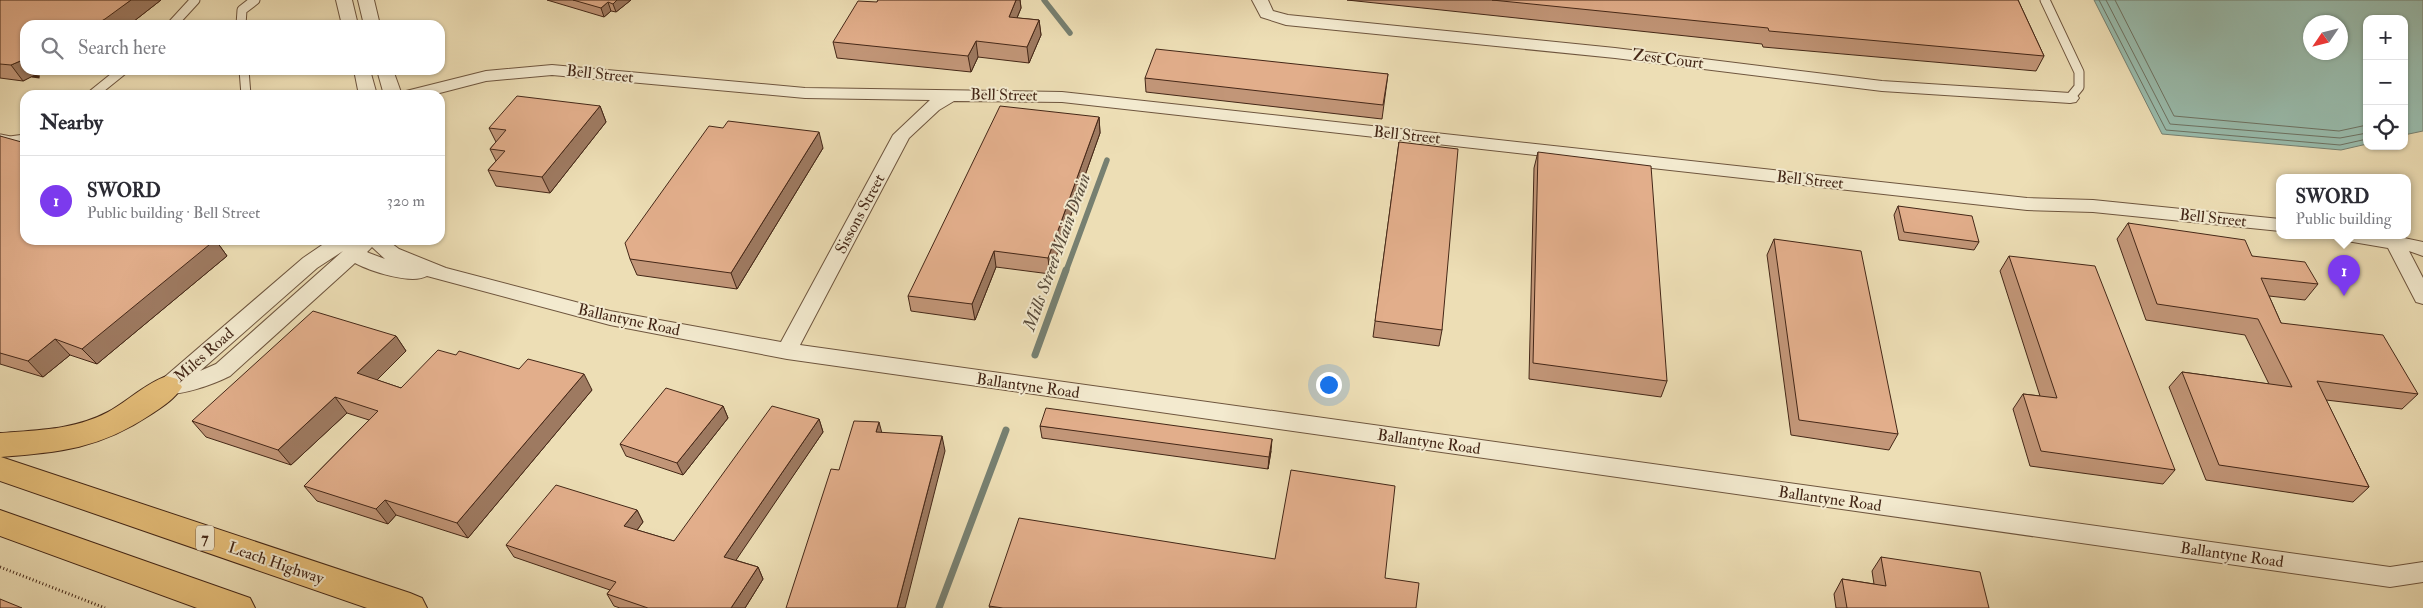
<!DOCTYPE html>
<meta charset="utf-8">
<style>
:root{--surface:#fff;--page:#f2f2f3;--text:#2b2b33;--muted:#7c7c81;--line:#e1e1e2;--accent:#7c3aed}
body{margin:0;font-family:"IM FELL Double Pica",serif;background:var(--page);color:var(--text)}
.controls{position:absolute;right:15px;top:15px;display:grid;overflow:hidden;border-radius:10px;box-shadow:0 1px 4px #0004}
.controls button{width:45px;height:45px;display:grid;place-items:center;padding:0;border:0;border-bottom:1px solid var(--line);background:var(--surface);color:var(--text);font:25px sans-serif}
.compass{position:absolute;left:2303px;top:15px;width:45px;height:45px;border-radius:50%;background:var(--surface);box-shadow:0 1px 4px #0004;rotate:235deg}
.you{position:absolute;left:1328px;top:384px;width:18px;height:18px;margin:-12px;border:4px solid #fff;border-radius:50%;background:#1a73e8;box-shadow:0 0 0 8px #1a73e833}
.badge{display:grid;place-items:center;width:32px;height:32px;border-radius:50%;background:var(--accent);color:#fff;font-size:16px;font-weight:700}
.pin{position:absolute;translate:-50% -41px;filter:drop-shadow(0 1px 2px #0008)}
.pin::after{content:'';position:absolute;top:26px;width:18px;height:15px;background:inherit;clip-path:polygon(0 0,100% 0,50% 100%)}
.popup{position:absolute;left:2276px;top:174px;width:135px;height:65px;box-sizing:border-box;display:grid;place-content:center;border-radius:10px;background:var(--surface);filter:drop-shadow(0 1px 4px #0005);font-size:16px;white-space:nowrap;color:var(--muted)}
.popup b{font-size:19px;color:var(--text)}
.popup::after{content:'';position:absolute;left:50%;top:100%;margin-left:-10px;border:10px solid transparent;border-top-color:var(--surface)}
.list{margin:0;padding:0;list-style:none}
h2{display:flex;justify-content:space-between;align-items:center;height:65px;margin:0;padding:0 20px;font-size:21px}
h2 small{font-size:16px;font-weight:400;color:var(--muted)}
.list li{display:grid;grid-template-columns:32px 1fr auto;gap:15px;align-items:center;box-sizing:border-box;height:90px;padding:0 20px;border-top:1px solid var(--line)}
.list b{display:block;font-size:19px;white-space:nowrap}
.list p{margin:0;font-size:16px;white-space:nowrap;color:var(--muted)}
.list em{font-size:16px;font-style:normal;color:var(--muted)}
.icon{flex:none;width:28px;height:28px;fill:none;stroke:currentColor;stroke-width:2;stroke-linecap:round;stroke-linejoin:round}
.map{position:relative;flex:none;width:2423px;height:608px;overflow:hidden}
.search{position:absolute;background:var(--surface);box-shadow:0 1px 4px #0004;left:20px;top:20px;width:425px;height:55px;display:flex;align-items:center;gap:12px;box-sizing:border-box;padding:0 18px;border-radius:15px;color:var(--muted);font-size:19px}
.panel{position:absolute;background:var(--surface);box-shadow:0 1px 4px #0004;left:20px;top:90px;width:425px;height:155px;border-radius:15px}
.map>svg:first-child{display:block}
.water{fill:#99bcad;stroke:#778071;fill-rule:evenodd}
.lines{fill:none;stroke-linecap:round;stroke-linejoin:round}
.shore{stroke:#6e7262;stroke-width:1}
.stream-far1{stroke:#778071;stroke-width:5.5}
.stream{stroke:#778071;stroke-width:7}
.service-casing{stroke:#6e553e;stroke-width:11}
.minor-casing{stroke:#6e553e;stroke-width:2}
.motorway-casing{stroke:#442717;stroke-width:2}
.path{stroke:#442717;stroke-width:3;stroke-dasharray:1 2.5;stroke-linecap:butt}
.service{stroke:#f3eacf;stroke-width:9}
.minor{fill:#f3eacf;fill-rule:evenodd}
.motorway{fill:#e6bf7a;fill-rule:evenodd}
.rail{stroke:#442717;stroke-width:3;stroke-dasharray:8 8;stroke-linecap:butt}
.wall{fill:#c29678;stroke:#442717}
.shaded-wall{fill:#9e7a61;stroke:#442717}
.building{fill:#e2ae8b;stroke:#442717}
.labels{text-anchor:middle;dominant-baseline:central;stroke-width:4;stroke-linejoin:round;paint-order:stroke}
.shield{fill:#f3eacf;stroke:#78624e;stroke-width:1}
.shield-label{font-size:15px;font-weight:bold;fill:#442717}
.street-label{font-size:16px;fill:#442717;stroke:#f3eacf}
.water-label{font-size:18px;font-style:italic;fill:#594c3c;stroke:#f3eacf}
</style>
<div class="map">
<svg width="2423" height="608" viewBox="0 0 2423 608">
<rect width="100%" height="100%" fill="#eddeb5"/>
<filter id="stains"><feTurbulence type="fractalNoise" baseFrequency=".004" numOctaves="4"/><feColorMatrix values="0 0 0 0 .2 0 0 0 0 .09 0 0 0 0 .02 0 0 0 .5 -.17"/></filter>
<radialGradient id="worn" r=".72"><stop offset=".6" stop-color="#630" stop-opacity="0"/><stop offset="1" stop-color="#630" stop-opacity=".3"/></radialGradient>
<path class="water" d="M2094,0H2423V131L2404,135V19H2367V144L2341,150L2162,134ZM2310,22H2340V52H2310Z"/>
<g class="lines">
<path class="shore" d="M2099,0L2166,130L2340,145L2367,139
M2106,0L2170,124L2340,138L2367,133
M2115,0L2174,116L2339,131L2367,125"/>
<path class="stream-far1" d="M1044,0L1070,33
M1066,271L1107,160"/>
<path class="stream" d="M1035,355L1066,270
M939,608L1006,430"/>
<g class="service-casing">
<path id="service" d="M2045,0L2079,72V87L2070,98
M172,25L195,0
M241,25L242,10L255,0
M244,70L246,95
M92,95L123,70
M0,139L10,141L25,139"/>
</g>
<g class="minor-casing">
<path id="minor" d="M336,0H352L358,25H342Z
M358,0H374L380,25H364Z
M1252,0H1268L1273,11L1288,15L1615,48L1882,81L2070,93L2076,94L2079,98L2076,102L2070,103L1882,91L1615,58L1286,25L1261,17Z
M552,65L805,88L1062,92L2027,198L2093,200L2280,219V231L2093,212L2027,210L1062,102L954,101L939,110L909,138L800,345L2390,567L2423,562V582L2390,587L787,359L610,325L427,276C411,285 370,271 355,263L230,376C214,384 177,398 160,393L156,387L160,381L303,258L325,243L336,240H387L399,249L446,268L610,311L781,342L893,135L930,100L805,98L552,75L486,81L432,95H403L406,91L486,71ZM372,247L385,259L393,262L369,253L367,252ZM343,251L216,364L200,371L317,268Z
M354,70H370L377,95H359Z
M377,70H393L402,95H384Z
M2339,235H2390L2423,242V256L2409,251L2423,278V304L2416,302L2388,248L2341,240Z"/>
</g>
<g class="motorway-casing">
<path id="motorway" d="M167,376L177,379L182,387C175,399 162,407 150,415C99,449 60,452 1,457L410,593L422,598L427,608H367L0,481V433C38,430 74,430 108,412C128,401 146,383 167,376Z
M0,510L250,598L255,608H197L0,536Z"/>
</g>
<path class="path" d="M0,567L105,608"/>
<use href="#service" class="service"/>
<use href="#minor" class="minor"/>
<use href="#motorway" class="motorway"/>
<path class="rail" d="M0,72L47,78"/>
</g>
<path class="wall" d="M0,0H161L129,25L23,81L0,78Z
M547,0H631L616,12L611,11L604,17Z
M878,0H1020L1021,8L1017,18L1039,20L1041,35L1029,63L978,57L971,72L837,58L833,42L877,2Z
M1347,0H2018L2044,56L2036,71L1763,47L1762,44Z
M1388,74L1382,119L1146,92L1145,78Z
M600,106L606,122L550,193L496,186L488,170L496,161L490,149L496,142L489,128Z
M1099,117L1100,133L1050,274L996,267L975,320L911,311L908,296Z
M0,136L217,242L227,256L97,364L70,355L43,377L0,364Z
M1399,142L1442,330L1439,346L1373,337Z
M823,148L737,289L637,275L630,259Z
M1538,152L1667,381L1661,397L1529,379L1534,168Z
M1898,206L1979,242L1974,250L1899,240L1894,215Z
M2128,223L2252,256L2318,284L2305,300L2269,296L2281,323L2418,394L2402,409L2326,400L2369,487L2353,502L2206,480L2169,387L2182,372L2269,384L2245,335L2146,320L2117,239Z
M1774,239L1898,434L1889,450L1791,435L1767,255Z
M2009,256L2175,470L2163,484L2030,466L2013,409L2023,394L2040,396L2000,271Z
M396,336L406,351L377,380L401,388L592,390L468,538L396,515L388,524L317,501L304,486L369,420L347,413L291,465L206,437L192,421Z
M723,406L728,418L683,475L626,456L620,444Z
M819,419L823,432L735,560L758,567L763,579L745,608H620L614,606L607,594L610,590L514,557L506,545L637,510L643,522L637,530L674,541Z
M1040,426L1271,451L1268,469L1042,438Z
M1881,557L1989,608H1836L1834,594L1842,579L1874,584L1872,571Z
M1385,578L1416,608H990L989,606Z"/>
<path class="shaded-wall" d="M131,0H161L129,25H94Z
M617,0H631L616,12L613,4Z
M1016,0H1020L1021,8L1011,32L1009,17Z
M608,2L611,11L604,17L601,8Z
M1039,20L1041,35L1029,63L1027,47Z
M976,41L978,57L971,72L968,56Z
M25,59V70H45L23,81L11,65Z
M600,106L606,122L550,193L542,177Z
M1099,117L1100,133L1050,274L1048,258Z
M819,132L823,148L737,289L731,273Z
M200,240H220L217,242L227,256L97,364L82,349Z
M994,251L996,267L975,320L972,304Z
M396,336L406,351L368,389L357,373Z
M55,339L70,355L43,377L28,361Z
M584,374L592,390L468,538L457,523Z
M335,397L347,413L291,465L278,450Z
M723,406L728,418L683,475L677,463Z
M819,419L823,432L730,569L724,557Z
M879,422L883,437L876,432Z
M942,436L945,451L905,608H897Z
M1272,439L1271,451L1268,469L1269,457Z
M385,500L396,515L388,524L376,509Z
M637,510L643,522L631,538L624,526Z
M758,567L763,579L745,608H731Z"/>
<path class="building" d="M0,0H131L105,19L94,25H25V59L11,65L0,64Z
M573,0H617L613,4L608,2L601,8Z
M878,0H1016L1009,17L1039,20L1027,47L976,41L968,56L833,42L858,1L877,2Z
M1492,0H2018L2044,56L1769,31L1768,28Z
M1156,49L1388,74L1383,105L1145,78Z
M517,96L600,106L542,177L488,170L505,151L490,149L506,130L489,128Z
M1000,106L1099,117L1048,258L994,251L972,304L908,296Z
M728,121L819,132L731,273L630,259L625,243L709,126L723,128Z
M0,136L25,143V240H215L82,349L55,339L28,361L0,353Z
M1399,142L1458,149L1442,330L1375,321Z
M1538,152L1651,166L1667,381L1533,363Z
M1898,206L1972,216L1979,242L1904,232Z
M2128,223L2245,240L2252,256L2305,262L2318,284L2261,278L2281,323L2383,335L2418,394L2317,381L2369,487L2219,465L2182,372L2292,387L2258,319L2157,304Z
M1774,239L1861,251L1898,434L1799,420Z
M2009,256L2095,266L2175,470L2041,451L2023,394L2057,398Z
M313,311L396,336L357,373L401,388L438,350L456,355L459,351L519,369L528,359L584,374L457,523L385,500L376,509L304,486L378,411L335,397L278,450L192,421Z
M666,388L723,406L677,463L620,444Z
M772,406L819,419L724,557L758,567L731,608H648L607,594L616,582L506,545L556,485L637,510L624,526L674,541Z
M1046,408L1272,439L1269,457L1040,426Z
M854,421L879,422L876,432L942,436L897,608H786L831,469L839,470Z
M1291,470L1395,486L1385,578L1419,583L1416,608H1003L989,606L1019,518L1275,559Z
M1881,557L1980,572L1989,608H1847L1842,579L1886,586Z
M0,599L22,608H0Z"/>
<g class="labels">
<rect class="shield" x="196" y="525.5" width="18" height="25" rx="4"/>
<g class="shield-label">
<text x="205" y="538">7</text>
</g>
<g class="street-label">
<text transform="translate(1668 59) rotate(7)">Zest Court</text>
<text transform="translate(600 74) rotate(6)">Bell Street</text>
<text transform="translate(1004 95) rotate(1)">Bell Street</text>
<text transform="translate(1407 135) rotate(6)">Bell Street</text>
<text transform="translate(1810 180) rotate(6)">Bell Street</text>
<text transform="translate(860 214) rotate(-62)">Sissons Street</text>
<text transform="translate(2213 218) rotate(6)">Bell Street</text>
<text transform="translate(629 320) rotate(12)">Ballantyne Road</text>
<text transform="translate(204 355) rotate(-41)">Miles Road</text>
<text transform="translate(1028 386) rotate(8)">Ballantyne Road</text>
<text transform="translate(1429 442) rotate(8)">Ballantyne Road</text>
<text transform="translate(1830 499) rotate(8)">Ballantyne Road</text>
<text transform="translate(2232 555) rotate(8)">Ballantyne Road</text>
<text transform="translate(276 563) rotate(19)">Leach Highway</text>
</g>
<g class="water-label">
<text transform="translate(1057 252) rotate(-70)">Mills Street Main Drain</text>
</g>
</g>
<rect width="100%" height="100%" filter="url(#stains)"/>
<rect width="100%" height="100%" fill="url(#worn)"/>
</svg>
<div class="controls">
<button>+</button>
<button>−</button>
<button><svg class="icon" aria-label="locate" viewBox="0 0 24 24"><circle cx="12" cy="12" r="6"/><path d="M12 2v4M12 18v4M2 12h4M18 12h4"/></svg></button>
</div>
<svg class="compass" viewBox="-18 -18 36 36"><path d="M0-13l5 13h-10z" fill="#e53935"/><path d="M0 13l5-13h-10z" fill="#7c7c81"/></svg>
<div class="you"></div>
<div class="pin badge" style="left:2344px;top:296px">1</div>
<div class="popup"><b>SWORD</b>Public building</div>
<div class="search"><svg class="icon" aria-label="search" viewBox="0 0 24 24"><circle cx="10" cy="10" r="6"/><path d="M15 15l6 6"/></svg>Search here</div>
<section class="panel">
<h2>Nearby<small></small></h2>
<ul class="list">
<li><span class="badge">1</span><div><b>SWORD</b><p>Public building · Bell Street</p></div><em>320 m</em></li>
</ul>
</section>
</div>
